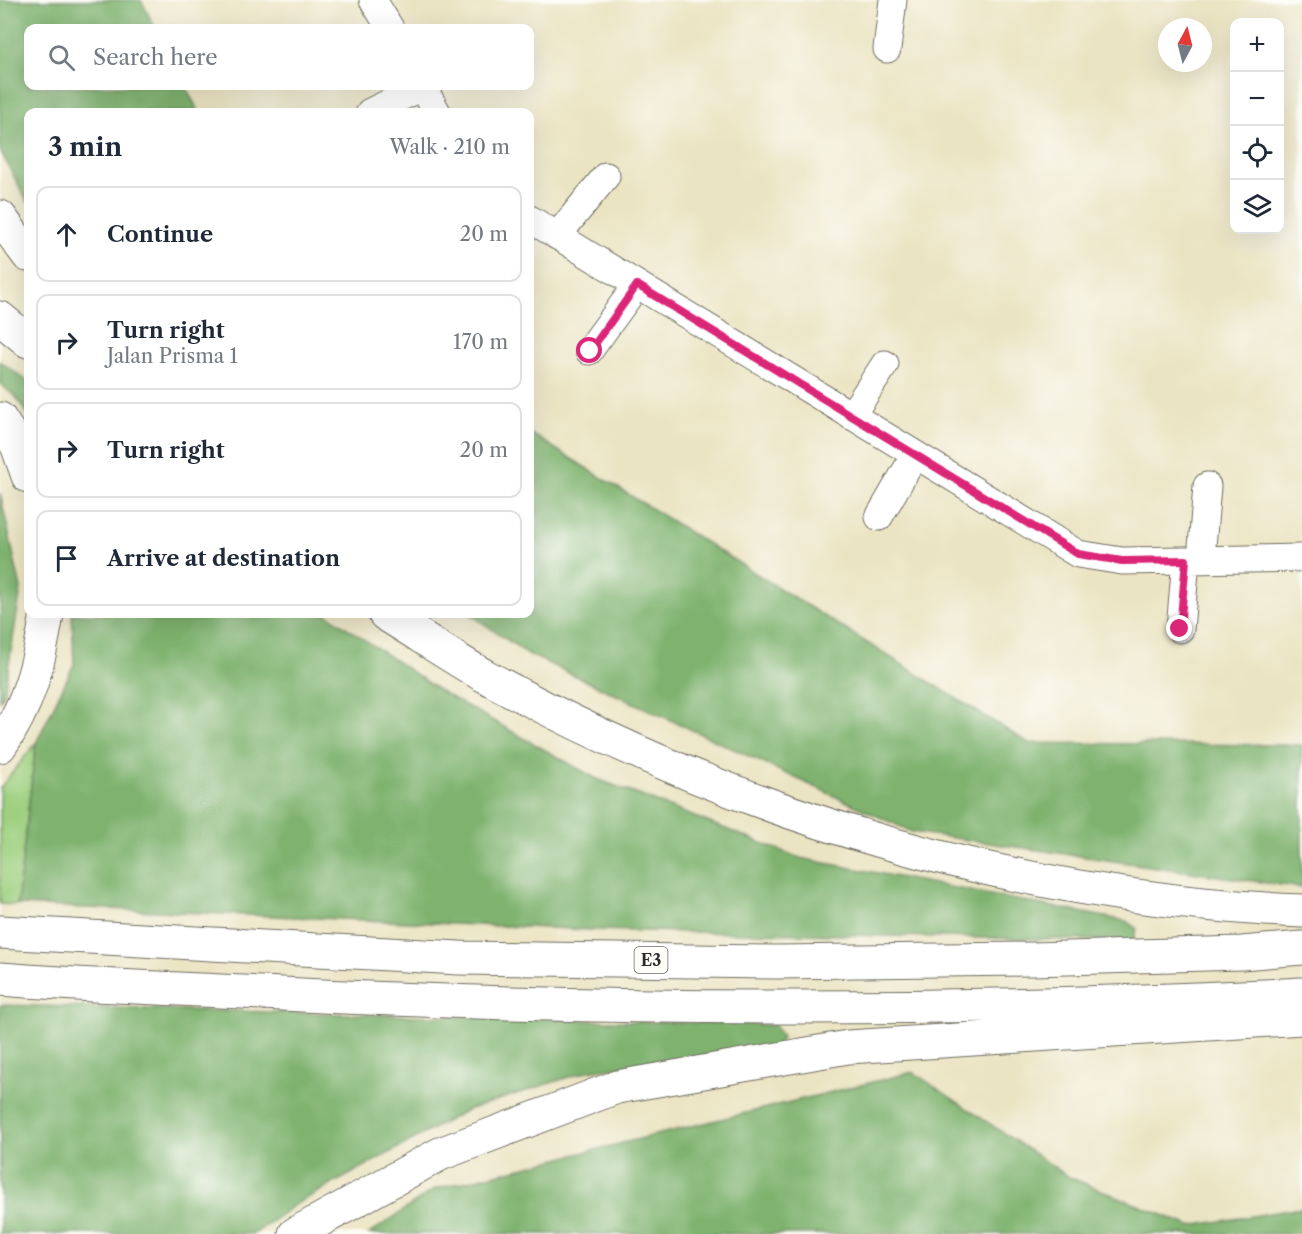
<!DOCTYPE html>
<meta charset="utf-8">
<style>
:root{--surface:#fff;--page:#f2f2f3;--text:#1f2937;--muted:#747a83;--line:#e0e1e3}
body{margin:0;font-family:"Libre Caslon Text",serif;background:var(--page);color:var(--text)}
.controls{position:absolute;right:18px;top:18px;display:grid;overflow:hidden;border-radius:12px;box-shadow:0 6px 24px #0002}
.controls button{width:54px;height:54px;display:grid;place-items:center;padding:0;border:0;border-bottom:2px solid var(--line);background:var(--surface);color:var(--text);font:30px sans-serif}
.compass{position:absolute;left:1158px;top:18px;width:54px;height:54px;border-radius:50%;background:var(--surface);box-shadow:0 6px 24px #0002;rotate:7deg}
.stop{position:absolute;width:18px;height:18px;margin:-14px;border:4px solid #db2777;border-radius:50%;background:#fff}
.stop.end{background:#db2777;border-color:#fff;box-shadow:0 2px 6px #0008}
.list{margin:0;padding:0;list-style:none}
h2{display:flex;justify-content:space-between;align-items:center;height:78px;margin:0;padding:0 24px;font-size:26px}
h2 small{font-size:20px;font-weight:400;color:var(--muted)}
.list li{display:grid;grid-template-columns:39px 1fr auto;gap:18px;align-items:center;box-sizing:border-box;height:96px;margin:0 12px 12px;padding:0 12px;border:2px solid var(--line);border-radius:12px}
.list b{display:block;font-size:22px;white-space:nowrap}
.list p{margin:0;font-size:20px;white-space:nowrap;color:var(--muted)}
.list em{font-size:20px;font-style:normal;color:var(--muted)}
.icon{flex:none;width:33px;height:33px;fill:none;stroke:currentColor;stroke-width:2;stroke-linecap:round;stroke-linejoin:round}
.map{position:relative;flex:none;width:1302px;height:1234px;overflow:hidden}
.search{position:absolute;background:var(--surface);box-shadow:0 6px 24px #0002;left:24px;top:24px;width:510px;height:66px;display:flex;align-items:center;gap:15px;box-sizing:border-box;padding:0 21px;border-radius:12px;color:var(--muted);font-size:22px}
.panel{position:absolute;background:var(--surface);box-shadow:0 6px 24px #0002;left:24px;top:108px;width:510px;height:510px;border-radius:12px}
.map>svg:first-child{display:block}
.green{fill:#9ed080;stroke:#647e56;stroke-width:1.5}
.forest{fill:#7eb26e;stroke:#546e4c;stroke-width:1.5}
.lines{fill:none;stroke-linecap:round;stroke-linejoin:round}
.minor-casing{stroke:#6e6c60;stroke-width:29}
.highway-casing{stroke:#6e6c60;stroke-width:35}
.minor{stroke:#fff;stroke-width:27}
.highway{stroke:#fff;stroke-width:33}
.route{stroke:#db2777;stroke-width:8}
.labels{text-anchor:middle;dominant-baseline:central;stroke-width:4.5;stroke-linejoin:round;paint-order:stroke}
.shield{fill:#fdfcf7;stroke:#6a6a68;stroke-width:1.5}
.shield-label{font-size:16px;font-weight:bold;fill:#2b2b2b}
</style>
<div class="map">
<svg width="1302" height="1234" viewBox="0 0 1302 1234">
<rect width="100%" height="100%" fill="#fdfcf7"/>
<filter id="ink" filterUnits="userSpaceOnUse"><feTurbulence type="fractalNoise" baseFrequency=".0167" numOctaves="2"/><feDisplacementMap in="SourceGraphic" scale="12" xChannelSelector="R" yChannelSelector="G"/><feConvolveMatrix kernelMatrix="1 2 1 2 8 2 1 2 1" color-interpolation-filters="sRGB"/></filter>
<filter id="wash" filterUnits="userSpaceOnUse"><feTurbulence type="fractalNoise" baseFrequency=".008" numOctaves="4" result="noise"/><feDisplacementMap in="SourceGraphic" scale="24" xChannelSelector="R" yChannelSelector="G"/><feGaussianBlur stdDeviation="1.35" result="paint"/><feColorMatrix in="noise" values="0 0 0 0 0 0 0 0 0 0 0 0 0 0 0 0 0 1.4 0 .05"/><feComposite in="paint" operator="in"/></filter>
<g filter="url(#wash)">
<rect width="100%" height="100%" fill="#ebe4c3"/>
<path class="green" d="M36,743L17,905L0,904V788Z"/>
<path class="forest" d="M0,0H141L155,28H28V86H185L199,112H28V203L0,150Z
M0,361L28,382V415L16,397L0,384Z
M530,433L1028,743L1302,745V888L912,832L528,654L470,614H530Z
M0,493L21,589L4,695L0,700Z
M72,614H327L440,691L595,778L800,858L1126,921L1137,929L1133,941L593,930L17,905L36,743L74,664Z
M0,1005L775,1025L782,1037L779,1045L773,1047L588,1071L467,1110L296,1204L254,1234H0Z
M913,1072L1069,1177L1190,1226L1302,1208V1234H369L435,1189Z"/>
</g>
<g filter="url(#ink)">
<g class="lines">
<g class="minor-casing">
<path id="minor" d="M373,0L390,28
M887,49L893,0
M422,86L437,112
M370,112L422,87
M530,219L1078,554L1122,561L1302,558
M557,236L606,176
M589,351L637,285
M851,416L885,364
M879,517L915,455
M1201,559L1207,486
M1180,629L1186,560"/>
</g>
<g class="highway-casing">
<path id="highway" d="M0,217L28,255
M0,318L28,341
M0,419L17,445L28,476
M385,614C418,634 451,657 485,676C736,814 1015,899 1302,911
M0,746C29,705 39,663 47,614
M0,932L459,958L776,962L1032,959L1242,953L1302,948
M0,979C87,986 174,988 261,993C608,1011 956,1012 1302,994
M295,1234L440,1154L617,1087L848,1047L1302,1018"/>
</g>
<use href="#minor" class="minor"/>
<use href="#highway" class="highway"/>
</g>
</g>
<g class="lines" filter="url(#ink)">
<path class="route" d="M590,351L637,285L1078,554L1122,561L1186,560L1180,629"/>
</g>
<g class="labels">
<rect class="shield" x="634.5" y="947" width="33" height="26" rx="4.5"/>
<g class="shield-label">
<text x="651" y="960">E3</text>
</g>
</g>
</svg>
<div class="controls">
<button>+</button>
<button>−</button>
<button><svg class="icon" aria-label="locate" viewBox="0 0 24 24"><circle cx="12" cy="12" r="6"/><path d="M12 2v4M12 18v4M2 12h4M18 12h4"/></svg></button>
<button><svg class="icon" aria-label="layers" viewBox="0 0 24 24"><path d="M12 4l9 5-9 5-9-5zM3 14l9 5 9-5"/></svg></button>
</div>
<svg class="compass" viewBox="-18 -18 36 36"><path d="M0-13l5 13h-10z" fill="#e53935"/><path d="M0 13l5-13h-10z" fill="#747a83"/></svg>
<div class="stop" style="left:590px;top:351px"></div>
<div class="stop end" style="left:1180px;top:629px"></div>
<div class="search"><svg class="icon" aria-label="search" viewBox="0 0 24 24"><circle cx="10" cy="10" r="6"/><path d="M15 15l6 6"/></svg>Search here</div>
<section class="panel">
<h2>3 min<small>Walk · 210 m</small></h2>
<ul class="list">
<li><svg class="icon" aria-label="ahead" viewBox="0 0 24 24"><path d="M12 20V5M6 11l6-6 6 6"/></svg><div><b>Continue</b></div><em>20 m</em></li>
<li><svg class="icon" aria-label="right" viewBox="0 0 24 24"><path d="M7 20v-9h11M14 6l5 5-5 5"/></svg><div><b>Turn right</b><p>Jalan Prisma 1</p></div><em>170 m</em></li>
<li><svg class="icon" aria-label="right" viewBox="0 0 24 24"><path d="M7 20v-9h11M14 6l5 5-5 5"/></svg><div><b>Turn right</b></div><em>20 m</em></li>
<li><svg class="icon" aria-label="arrive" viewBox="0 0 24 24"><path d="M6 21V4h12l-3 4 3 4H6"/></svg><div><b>Arrive at destination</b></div></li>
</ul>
</section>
</div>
